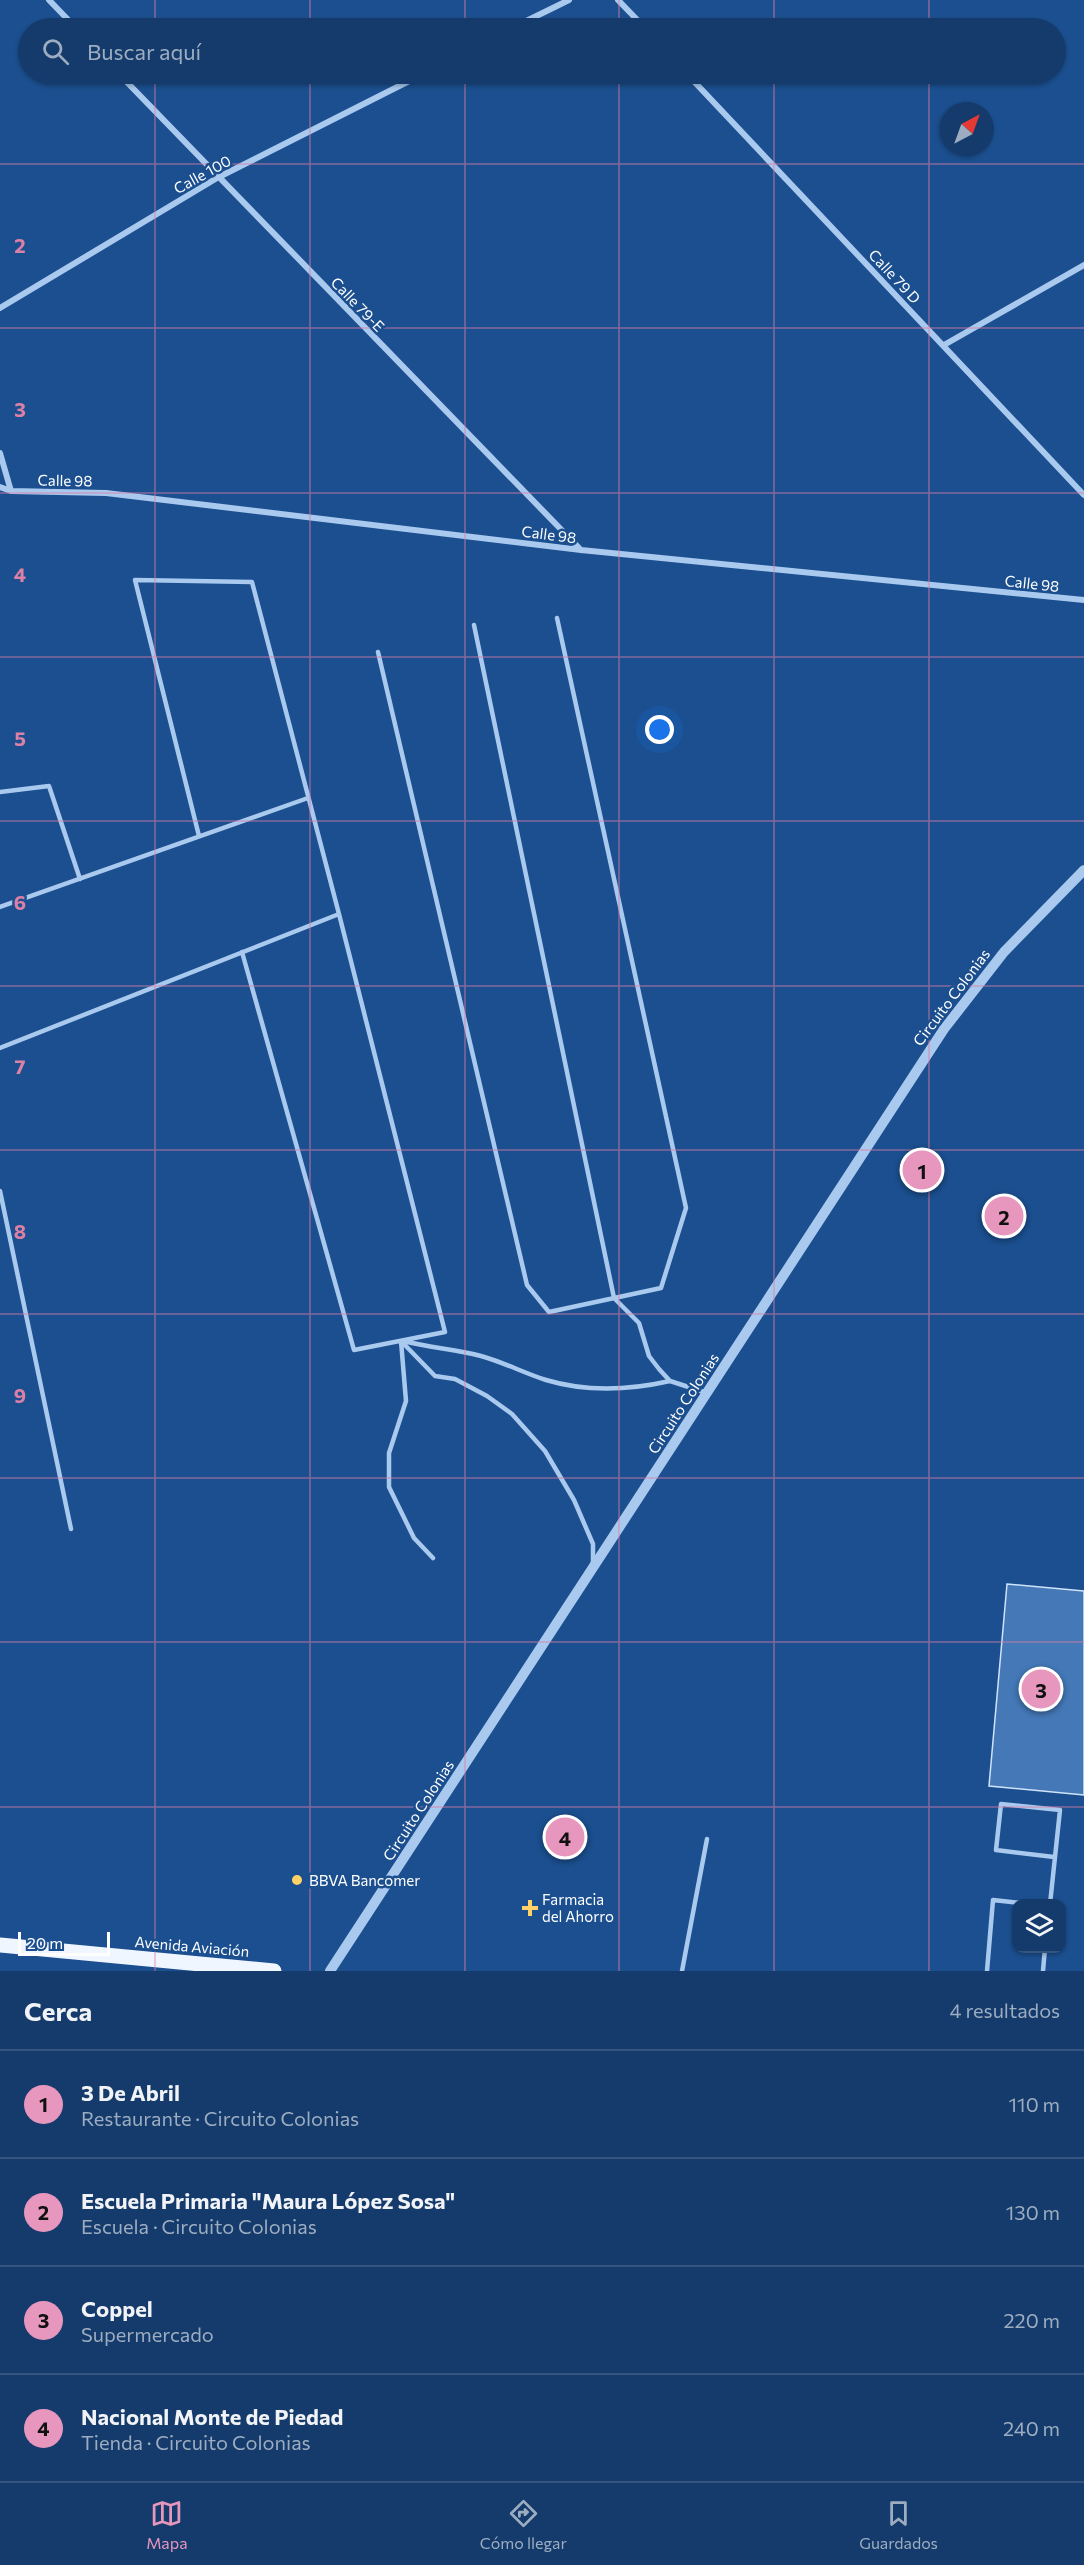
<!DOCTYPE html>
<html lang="es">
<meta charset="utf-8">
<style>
:root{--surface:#143b6b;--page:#1d4271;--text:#f1f3f6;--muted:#9dadc1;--line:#33557e;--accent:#e797bd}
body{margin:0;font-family:Commissioner,sans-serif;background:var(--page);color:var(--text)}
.controls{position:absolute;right:18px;bottom:18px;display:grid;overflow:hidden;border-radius:12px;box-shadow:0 2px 4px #0004}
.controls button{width:54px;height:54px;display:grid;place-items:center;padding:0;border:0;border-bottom:2px solid var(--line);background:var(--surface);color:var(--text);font:30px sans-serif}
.compass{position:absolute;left:940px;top:102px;width:54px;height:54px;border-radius:50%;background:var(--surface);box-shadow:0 2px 4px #0004;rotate:41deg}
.scale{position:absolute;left:18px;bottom:15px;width:92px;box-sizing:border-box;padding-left:6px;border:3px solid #fff;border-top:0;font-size:16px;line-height:21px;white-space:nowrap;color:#fff;-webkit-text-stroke:4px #1b4f8f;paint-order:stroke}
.you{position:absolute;left:660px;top:730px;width:21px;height:21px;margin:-15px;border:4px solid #fff;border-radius:50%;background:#1a73e8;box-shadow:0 0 0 9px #1a73e833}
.badge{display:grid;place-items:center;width:39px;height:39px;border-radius:50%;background:var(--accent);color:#111;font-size:20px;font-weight:700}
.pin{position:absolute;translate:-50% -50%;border:3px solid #fff;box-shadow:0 2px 6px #0006}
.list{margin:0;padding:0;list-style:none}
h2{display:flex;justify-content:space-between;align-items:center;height:78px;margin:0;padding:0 24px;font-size:26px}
h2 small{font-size:20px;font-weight:400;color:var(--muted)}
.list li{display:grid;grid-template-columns:39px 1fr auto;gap:18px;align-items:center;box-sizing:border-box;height:108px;padding:0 24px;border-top:2px solid var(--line)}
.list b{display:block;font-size:22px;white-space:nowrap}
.list p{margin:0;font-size:20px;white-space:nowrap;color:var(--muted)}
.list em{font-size:20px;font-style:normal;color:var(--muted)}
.icon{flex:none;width:33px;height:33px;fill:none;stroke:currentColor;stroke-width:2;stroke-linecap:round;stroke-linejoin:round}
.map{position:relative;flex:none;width:1084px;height:1971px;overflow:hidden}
.search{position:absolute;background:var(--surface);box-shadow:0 2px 4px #0004;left:18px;right:18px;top:18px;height:66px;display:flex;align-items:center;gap:15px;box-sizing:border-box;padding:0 21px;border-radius:33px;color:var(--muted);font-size:22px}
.sheet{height:510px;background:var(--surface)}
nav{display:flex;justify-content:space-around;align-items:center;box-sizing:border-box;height:84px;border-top:2px solid var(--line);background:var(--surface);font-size:16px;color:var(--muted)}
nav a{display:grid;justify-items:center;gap:3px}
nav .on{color:var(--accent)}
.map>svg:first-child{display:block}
.building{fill:#4478b7;stroke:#cfe3fa;stroke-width:1.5}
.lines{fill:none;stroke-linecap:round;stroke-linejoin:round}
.service{stroke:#a9c9ee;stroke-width:4.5}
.minor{stroke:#a9c9ee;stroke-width:6}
.tertiary{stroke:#a9c9ee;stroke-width:10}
.primary{stroke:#f0f6ff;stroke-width:15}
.grid{fill:none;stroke:#dd80a5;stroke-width:1.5;stroke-opacity:0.55}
.poi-dot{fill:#ffd166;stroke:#1b4f8f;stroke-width:2}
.labels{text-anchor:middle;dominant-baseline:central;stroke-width:5;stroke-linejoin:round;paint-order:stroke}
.street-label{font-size:15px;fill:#fff;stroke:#1b4f8f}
.poi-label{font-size:15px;fill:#fff;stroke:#1b4f8f;text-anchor:start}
.grid-label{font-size:20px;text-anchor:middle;font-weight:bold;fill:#dd80a5;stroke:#1b4f8f;stroke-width:5;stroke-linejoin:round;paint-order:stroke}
</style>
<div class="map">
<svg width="1084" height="1971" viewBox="0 0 1084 1971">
<rect width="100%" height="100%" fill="#1b4f8f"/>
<path class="building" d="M1007,1584L1084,1591V1795L989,1786Z"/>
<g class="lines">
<path class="service" d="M474,625L614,1298L639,1323L649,1356L659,1369L670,1381L707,1393
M378,652L527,1285L549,1312L661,1288L686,1208L557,618
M0,792L49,786L80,879
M199,836L135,580L252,582L339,914
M0,907L308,798
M0,1048L339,914L445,1332L354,1350L242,952
M0,1191L71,1529
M401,1341L435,1376L455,1379L487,1396L512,1414L545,1451L574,1500L593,1544V1564
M401,1341L406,1401L389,1453V1487L414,1538L433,1558
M404,1341C429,1348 457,1349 481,1356C503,1362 524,1373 546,1380C586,1392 630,1390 670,1381
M1050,1904L1060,1810L1001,1804L996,1850L1054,1857
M682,1971L707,1839
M987,1971L993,1900L1028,1904
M1043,1971L1045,1948"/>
<path class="minor" d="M49,0L76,28
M618,0L645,28
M512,28L569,0
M119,74L581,550
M687,74L1084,495
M0,308L217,178L423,74
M944,345L1084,265
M0,453L11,491
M0,487L11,491L106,493L581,550L1084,600"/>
<path class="tertiary" d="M330,1971L944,1029L1004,952L1084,870"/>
<path class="primary" d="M0,1945L274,1971"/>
</g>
<path class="grid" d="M155,0V28M310,0V28M465,0V28M619,0V28M774,0V28M929,0V28M155,74V1971M310,74V1971M465,74V1971M619,74V1971M774,74V1971M929,74V1971M0,164H1084M0,328H1084M0,493H1084M0,657H1084M0,821H1084M0,986H1084M0,1150H1084M0,1314H1084M0,1478H1084M0,1642H1084M0,1807H1084"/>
<g class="poi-dot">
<circle cx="297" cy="1880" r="6"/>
<path d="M527 1899h6v6h6v6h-6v6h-6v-6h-6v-6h6z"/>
</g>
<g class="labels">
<g class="street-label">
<text transform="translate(202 174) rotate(-29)">Calle 100</text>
<text transform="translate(895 276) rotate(47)">Calle 79 D</text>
<text transform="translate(358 304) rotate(46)">Calle 79-E</text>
<text transform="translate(65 480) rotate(1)">Calle 98</text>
<text transform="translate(549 534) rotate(7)">Calle 98</text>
<text transform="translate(1032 583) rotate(6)">Calle 98</text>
<text transform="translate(951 997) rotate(-53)">Circuito Colonias</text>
<text transform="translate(683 1403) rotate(-57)">Circuito Colonias</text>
<text transform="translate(418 1810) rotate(-57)">Circuito Colonias</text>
<text transform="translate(192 1946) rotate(5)">Avenida Aviación</text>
</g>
<g class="poi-label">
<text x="309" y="1880">BBVA Bancomer</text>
<text x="542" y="1899">Farmacia<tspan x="542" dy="17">del Ahorro</tspan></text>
</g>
</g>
<g class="grid-label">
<text x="20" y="253">2</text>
<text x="20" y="417">3</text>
<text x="20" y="582">4</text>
<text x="20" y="746">5</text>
<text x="20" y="910">6</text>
<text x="20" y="1074">7</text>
<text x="20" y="1239">8</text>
<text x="20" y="1403">9</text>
</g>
</svg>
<div class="controls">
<button><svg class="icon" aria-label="layers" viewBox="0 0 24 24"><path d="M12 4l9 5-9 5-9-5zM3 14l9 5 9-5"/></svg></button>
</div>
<svg class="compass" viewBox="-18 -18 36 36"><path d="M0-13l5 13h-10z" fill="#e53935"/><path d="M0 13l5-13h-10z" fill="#9dadc1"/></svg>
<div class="scale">20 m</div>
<div class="you"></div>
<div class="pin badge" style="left:922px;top:1170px">1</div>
<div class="pin badge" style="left:1004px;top:1216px">2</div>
<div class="pin badge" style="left:1041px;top:1689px">3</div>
<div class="pin badge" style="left:565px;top:1837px">4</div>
<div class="search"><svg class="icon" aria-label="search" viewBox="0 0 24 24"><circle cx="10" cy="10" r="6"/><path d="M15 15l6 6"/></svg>Buscar aquí</div>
</div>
<section class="sheet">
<h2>Cerca<small>4 resultados</small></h2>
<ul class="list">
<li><span class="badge">1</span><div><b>3 De Abril</b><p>Restaurante · Circuito Colonias</p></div><em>110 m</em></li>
<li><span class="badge">2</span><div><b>Escuela Primaria &quot;Maura López Sosa&quot;</b><p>Escuela · Circuito Colonias</p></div><em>130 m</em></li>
<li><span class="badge">3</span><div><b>Coppel</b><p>Supermercado</p></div><em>220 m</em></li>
<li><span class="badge">4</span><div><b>Nacional Monte de Piedad</b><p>Tienda · Circuito Colonias</p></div><em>240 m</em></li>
</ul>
</section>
<nav>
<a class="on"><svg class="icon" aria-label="map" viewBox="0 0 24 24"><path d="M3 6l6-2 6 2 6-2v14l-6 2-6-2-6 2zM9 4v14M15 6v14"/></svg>Mapa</a>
<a><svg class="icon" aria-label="directions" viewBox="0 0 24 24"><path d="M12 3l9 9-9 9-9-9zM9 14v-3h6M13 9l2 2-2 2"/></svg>Cómo llegar</a>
<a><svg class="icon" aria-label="saved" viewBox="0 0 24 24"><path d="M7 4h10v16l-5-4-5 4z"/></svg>Guardados</a>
</nav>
